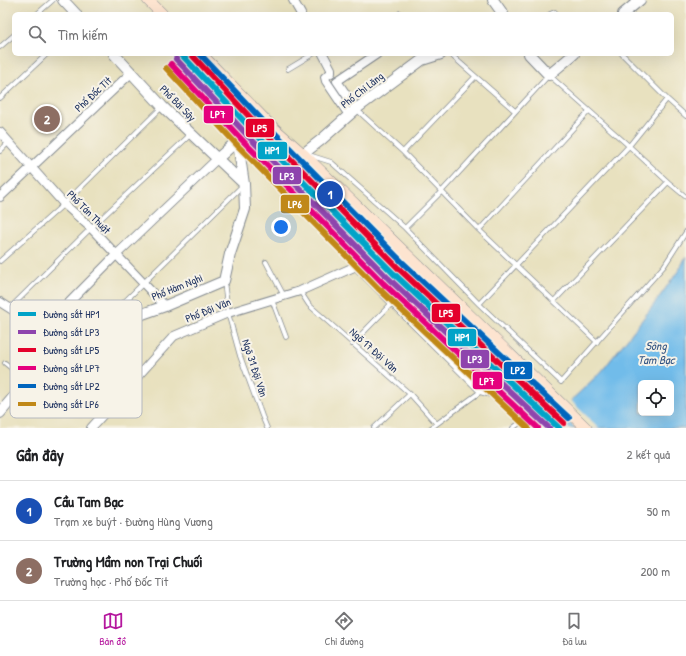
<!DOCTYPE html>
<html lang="vi">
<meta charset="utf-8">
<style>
:root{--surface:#fff;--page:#f2f2f2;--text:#202124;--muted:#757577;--line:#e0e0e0;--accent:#b5179e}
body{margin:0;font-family:"Patrick Hand",sans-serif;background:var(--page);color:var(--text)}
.controls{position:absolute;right:12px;bottom:12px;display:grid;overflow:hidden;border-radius:6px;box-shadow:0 4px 16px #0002}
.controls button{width:36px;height:36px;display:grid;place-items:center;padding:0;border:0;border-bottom:1px solid var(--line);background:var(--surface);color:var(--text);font:20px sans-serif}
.you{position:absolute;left:281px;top:227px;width:14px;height:14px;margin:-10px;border:3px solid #fff;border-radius:50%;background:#1a73e8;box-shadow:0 0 0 6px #1a73e833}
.badge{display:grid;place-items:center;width:26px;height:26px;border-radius:50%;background:var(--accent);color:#fff;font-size:13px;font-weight:700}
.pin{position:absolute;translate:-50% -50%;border:2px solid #fff;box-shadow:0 1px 4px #0006}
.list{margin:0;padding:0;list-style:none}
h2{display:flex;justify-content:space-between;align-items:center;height:52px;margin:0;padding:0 16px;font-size:17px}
h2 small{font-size:13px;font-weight:400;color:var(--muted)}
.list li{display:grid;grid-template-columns:26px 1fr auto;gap:12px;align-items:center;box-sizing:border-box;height:60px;padding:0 16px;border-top:1px solid var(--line)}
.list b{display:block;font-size:15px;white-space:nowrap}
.list p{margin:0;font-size:13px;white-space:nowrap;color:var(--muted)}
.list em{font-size:13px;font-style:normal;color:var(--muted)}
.icon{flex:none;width:22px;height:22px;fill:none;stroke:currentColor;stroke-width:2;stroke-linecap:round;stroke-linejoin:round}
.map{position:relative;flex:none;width:686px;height:428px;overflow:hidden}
.search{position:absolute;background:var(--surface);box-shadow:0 4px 16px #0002;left:12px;right:12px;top:12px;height:44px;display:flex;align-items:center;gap:10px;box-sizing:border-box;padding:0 14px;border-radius:6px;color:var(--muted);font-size:15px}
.sheet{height:172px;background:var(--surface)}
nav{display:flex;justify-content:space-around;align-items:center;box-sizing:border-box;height:56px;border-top:1px solid var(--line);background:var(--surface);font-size:11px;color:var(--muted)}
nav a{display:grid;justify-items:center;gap:2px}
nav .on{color:var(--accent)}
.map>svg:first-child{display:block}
.water{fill:#71bcea;stroke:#4676a4;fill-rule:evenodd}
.pier{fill:#e8e1bf}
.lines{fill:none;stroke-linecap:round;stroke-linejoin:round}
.service-casing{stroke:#82888e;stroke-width:5.5}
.minor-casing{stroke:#82888e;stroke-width:10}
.tertiary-casing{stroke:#82888e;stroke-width:12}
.secondary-casing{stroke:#82888e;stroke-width:12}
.service{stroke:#fff;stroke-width:4}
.minor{stroke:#fff;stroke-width:8}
.tertiary{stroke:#fff;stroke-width:10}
.secondary{stroke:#fde4d0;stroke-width:11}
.rail-1-casing{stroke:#f7f3e8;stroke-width:9}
.rail-2-casing{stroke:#f7f3e8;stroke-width:9}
.rail-3-casing{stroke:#f7f3e8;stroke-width:9}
.rail-4-casing{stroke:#f7f3e8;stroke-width:9}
.rail-5-casing{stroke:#f7f3e8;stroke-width:9}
.rail-6-casing{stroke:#f7f3e8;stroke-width:9}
.rail-1{stroke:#01a3c8;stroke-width:6}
.rail-2{stroke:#8e44ad;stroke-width:6}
.rail-3{stroke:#e4002b;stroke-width:6}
.rail-4{stroke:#e5007d;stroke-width:6}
.rail-5{stroke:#0065bd;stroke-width:6}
.rail-6{stroke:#c08818;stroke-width:6}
.labels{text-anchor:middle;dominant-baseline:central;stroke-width:4;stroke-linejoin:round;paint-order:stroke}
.street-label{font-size:11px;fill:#1b2f5e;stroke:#f7f3e8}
.water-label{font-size:12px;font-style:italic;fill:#305281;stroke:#f7f3e8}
.key{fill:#f7f3e8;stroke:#b5b8bf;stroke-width:1}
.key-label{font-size:11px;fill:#1b2f5e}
.line-badge{stroke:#f7f3e8;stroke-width:1.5}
.badge-label{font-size:11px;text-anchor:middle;font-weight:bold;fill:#fff}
</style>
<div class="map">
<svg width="686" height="428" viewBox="0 0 686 428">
<rect width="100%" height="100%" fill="#f7f3e8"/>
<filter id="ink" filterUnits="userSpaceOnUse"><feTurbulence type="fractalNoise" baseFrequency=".025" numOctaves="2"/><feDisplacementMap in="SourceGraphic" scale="8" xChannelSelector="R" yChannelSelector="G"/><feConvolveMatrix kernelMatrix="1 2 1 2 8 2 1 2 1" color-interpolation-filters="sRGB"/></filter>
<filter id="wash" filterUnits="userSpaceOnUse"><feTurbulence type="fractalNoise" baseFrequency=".012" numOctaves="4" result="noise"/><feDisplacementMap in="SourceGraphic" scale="16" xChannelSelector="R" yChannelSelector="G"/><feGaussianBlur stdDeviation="0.9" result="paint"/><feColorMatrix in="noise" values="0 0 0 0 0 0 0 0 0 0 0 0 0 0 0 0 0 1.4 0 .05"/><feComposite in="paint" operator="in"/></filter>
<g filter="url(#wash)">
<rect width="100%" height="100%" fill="#e8e1bf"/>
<path class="water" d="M686,257V428H542L602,371L649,311L679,270ZM641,383H671V413H641Z"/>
<path class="pier" d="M570,400L599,428H575L557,411Z"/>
</g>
<g filter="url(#ink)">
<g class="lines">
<g class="service-casing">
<path id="service" d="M400,13V14
M37,14L53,0
M550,14L555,12
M0,47L14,35
M450,54L515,111
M622,54L667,99L686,116
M288,69L313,54
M0,98L47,54
M356,109L403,152L479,230L597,342
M0,151L9,142
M403,152L475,77
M309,155L331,162L405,228L479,304L561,382L664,266L686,232
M296,179L358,250L364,259
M405,228L441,192L549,75L629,146L668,182L686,197
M479,230L589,111
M0,261L64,204L162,107
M266,262L284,296
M354,267L480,392
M224,281L228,313L240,356L262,416L267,428
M300,291L309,305L410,394L436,423
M272,300L286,337
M554,301L668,182
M479,304L629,146L667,99
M10,308L91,228L191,134
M109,317L243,185
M352,344L396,299L373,272
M5,363L26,380
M374,428L410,394
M431,428L480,392L514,402L530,403
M513,428L528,417L515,402"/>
</g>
<g class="minor-casing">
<path id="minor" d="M293,0L301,14
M323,54L331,69V73L325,77L326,81L349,115
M356,109L337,81L377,54
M0,132L64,204L91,228L165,306
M0,197L132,72
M0,302L63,342
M43,329L116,255L217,159
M91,428L174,336L228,313L300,291L354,267L364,259"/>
</g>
<g class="tertiary-casing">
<path id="tertiary" d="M63,0L76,14
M493,0L503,14
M623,14L640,0
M114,54L162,106L244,184
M529,54L549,75L574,54
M256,124L263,118
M261,130L269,124
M303,154L321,140L356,109L422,60L441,54
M217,159L246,133
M0,413L27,381L63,342L165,306L224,281L230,254L245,209L244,184L239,150L251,138"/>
</g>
<g class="secondary-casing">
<path id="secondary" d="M148,0L162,14
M201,54L269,124L303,154L586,428"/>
</g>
<use href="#service" class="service"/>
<use href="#minor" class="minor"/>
<use href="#tertiary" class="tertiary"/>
<use href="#secondary" class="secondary"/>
<g class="rail-1-casing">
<path id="rail-1" d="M181,54L254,132L393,273L559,428"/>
</g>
<g class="rail-2-casing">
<path id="rail-2" d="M176,59L249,137L388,278L549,428"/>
</g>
<g class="rail-3-casing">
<path id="rail-3" d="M191,54L259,127L398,268L564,423"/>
</g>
<g class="rail-4-casing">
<path id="rail-4" d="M171,64L244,142L383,283L538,428"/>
</g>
<g class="rail-5-casing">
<path id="rail-5" d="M200,54L264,122L403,263L569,418"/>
</g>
<g class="rail-6-casing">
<path id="rail-6" d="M166,68L239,147L378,288L528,428"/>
</g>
<use href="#rail-1" class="rail-1"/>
<use href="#rail-2" class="rail-2"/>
<use href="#rail-3" class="rail-3"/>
<use href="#rail-4" class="rail-4"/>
<use href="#rail-5" class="rail-5"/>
<use href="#rail-6" class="rail-6"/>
</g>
</g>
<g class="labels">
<g class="street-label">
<text transform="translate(362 90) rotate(-38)">Phố Chi Lăng</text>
<text transform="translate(93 94) rotate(-43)">Phố Đốc Tít</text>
<text transform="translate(178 103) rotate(45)">Phố Bãi Sậy</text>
<text transform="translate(89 212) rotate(45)">Phố Tán Thuật</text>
<text transform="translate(177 287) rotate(-22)">Phố Hàm Nghi</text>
<text transform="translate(208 310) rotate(-22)">Phố Đội Văn</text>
<text transform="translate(374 350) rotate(42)">Ngõ 17 Đội Văn</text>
<text transform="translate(255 368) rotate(72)">Ngõ 31 Đội Văn</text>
</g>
<g class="water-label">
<text x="656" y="345">Sông<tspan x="656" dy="14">Tam Bạc</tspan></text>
</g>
</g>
<rect x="10" y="300" width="132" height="118" rx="6" class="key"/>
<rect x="18" y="312" width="18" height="4" fill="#01a3c8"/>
<rect x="18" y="330" width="18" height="4" fill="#8e44ad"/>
<rect x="18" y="348" width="18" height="4" fill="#e4002b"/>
<rect x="18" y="366" width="18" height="4" fill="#e5007d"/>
<rect x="18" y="384" width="18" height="4" fill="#0065bd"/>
<rect x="18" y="402" width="18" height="4" fill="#c08818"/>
<g class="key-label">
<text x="43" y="318">Đường sắt HP1</text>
<text x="43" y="336">Đường sắt LP3</text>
<text x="43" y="354">Đường sắt LP5</text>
<text x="43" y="372">Đường sắt LP7</text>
<text x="43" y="390">Đường sắt LP2</text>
<text x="43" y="408">Đường sắt LP6</text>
</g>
<g class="line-badge">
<rect x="203" y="105" width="31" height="19" rx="4" fill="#e5007d"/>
<rect x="245" y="118" width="30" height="20" rx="4" fill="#e4002b"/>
<rect x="257" y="141" width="31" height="19" rx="4" fill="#01a3c8"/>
<rect x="272" y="166" width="30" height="19" rx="4" fill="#8e44ad"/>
<rect x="280" y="194" width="30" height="20" rx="4" fill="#c08818"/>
<rect x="431" y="303" width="30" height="20" rx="4" fill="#e4002b"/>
<rect x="447" y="328" width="30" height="19" rx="4" fill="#01a3c8"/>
<rect x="460" y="349" width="30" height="20" rx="4" fill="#8e44ad"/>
<rect x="503" y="361" width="30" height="19" rx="4" fill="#0065bd"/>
<rect x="472" y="371" width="31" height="19" rx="4" fill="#e5007d"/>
</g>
<g class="badge-label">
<text x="218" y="118">LP7</text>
<text x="260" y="132">LP5</text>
<text x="272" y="154">HP1</text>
<text x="287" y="180">LP3</text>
<text x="295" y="208">LP6</text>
<text x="446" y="317">LP5</text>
<text x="462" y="341">HP1</text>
<text x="475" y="363">LP3</text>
<text x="518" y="374">LP2</text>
<text x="487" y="385">LP7</text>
</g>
</svg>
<div class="controls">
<button><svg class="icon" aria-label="locate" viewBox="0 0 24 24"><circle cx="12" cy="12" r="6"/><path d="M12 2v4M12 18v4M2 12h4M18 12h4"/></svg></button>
</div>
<div class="you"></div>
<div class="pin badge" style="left:330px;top:194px;background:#1a4fb4">1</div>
<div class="pin badge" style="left:47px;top:119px;background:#8d6e63">2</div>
<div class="search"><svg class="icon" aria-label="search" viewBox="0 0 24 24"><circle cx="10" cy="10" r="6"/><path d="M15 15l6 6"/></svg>Tìm kiếm</div>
</div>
<section class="sheet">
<h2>Gần đây<small>2 kết quả</small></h2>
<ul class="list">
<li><span class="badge" style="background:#1a4fb4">1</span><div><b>Cầu Tam Bạc</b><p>Trạm xe buýt · Đường Hùng Vương</p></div><em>50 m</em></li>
<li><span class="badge" style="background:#8d6e63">2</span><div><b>Trường Mầm non Trại Chuối</b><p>Trường học · Phố Đốc Tít</p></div><em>200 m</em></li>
</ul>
</section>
<nav>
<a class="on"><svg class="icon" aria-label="map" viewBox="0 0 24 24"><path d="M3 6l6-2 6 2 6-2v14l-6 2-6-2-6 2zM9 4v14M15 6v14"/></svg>Bản đồ</a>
<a><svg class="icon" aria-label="directions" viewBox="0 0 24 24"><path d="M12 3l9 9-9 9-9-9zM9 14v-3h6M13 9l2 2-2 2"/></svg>Chỉ đường</a>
<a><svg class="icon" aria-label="saved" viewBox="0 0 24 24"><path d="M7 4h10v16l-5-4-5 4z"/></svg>Đã lưu</a>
</nav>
